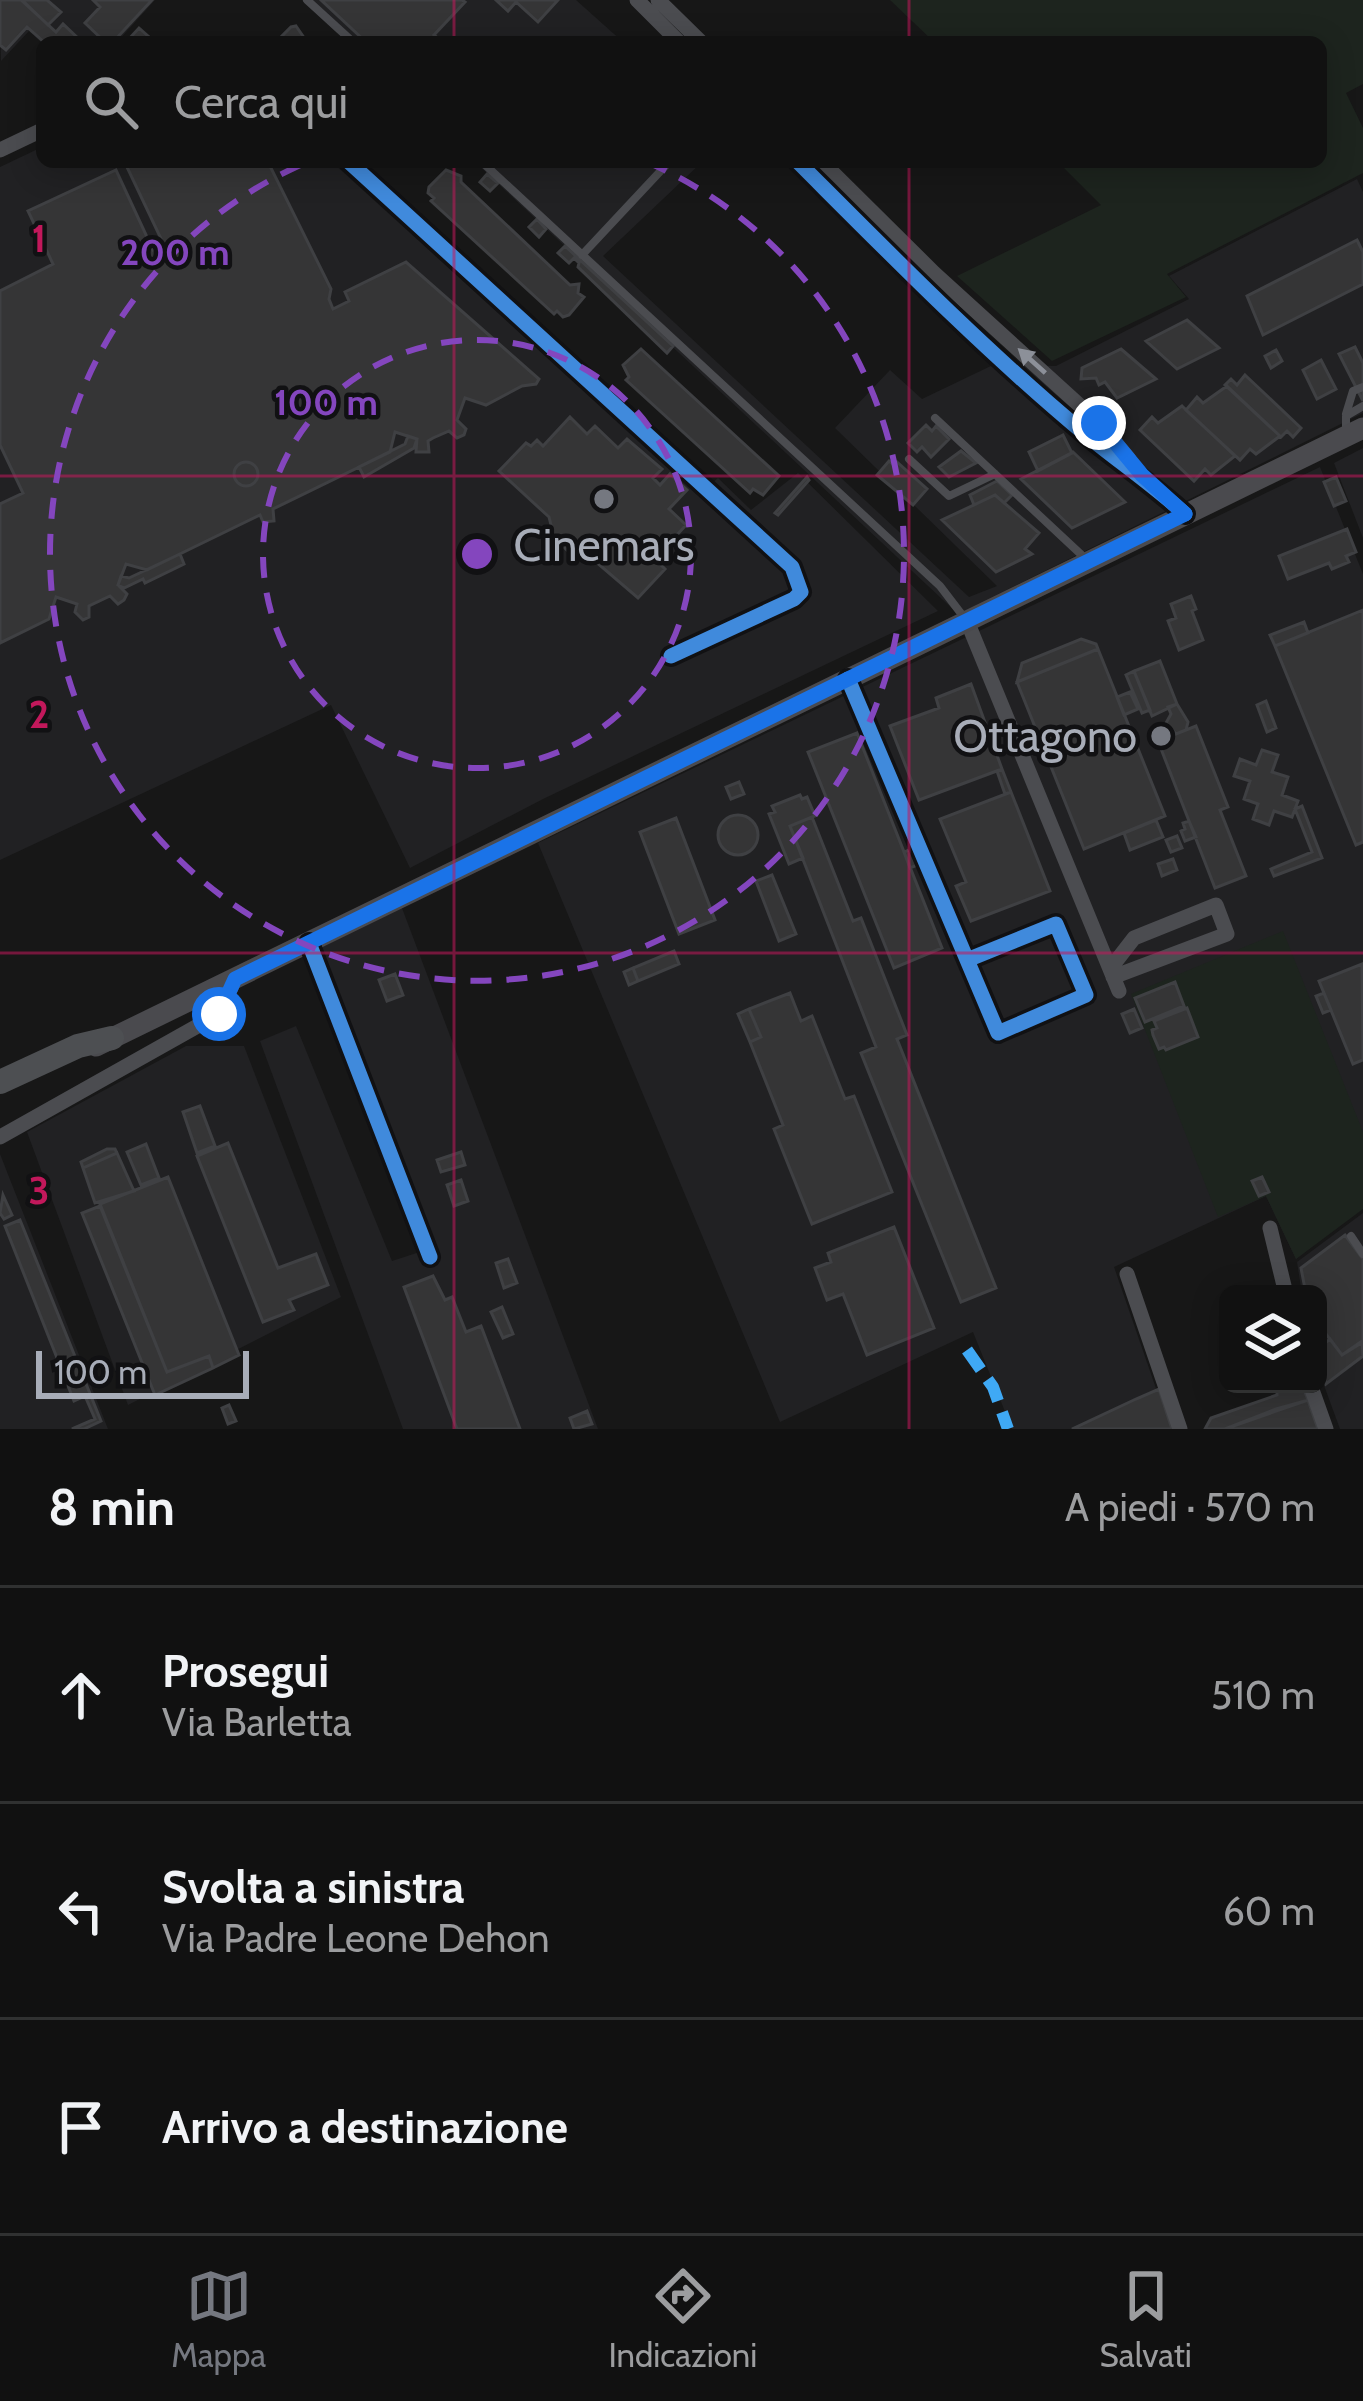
<!DOCTYPE html>
<html lang="it">
<meta charset="utf-8">
<style>
:root{--surface:#111;--page:#1a1a1a;--text:#f1f3f6;--muted:#9c9d9f;--line:#303131;--accent:#757880}
body{margin:0;font-family:Cabin,sans-serif;background:var(--page);color:var(--text)}
.controls{position:absolute;right:36px;bottom:36px;display:grid;overflow:hidden;border-radius:18px;box-shadow:0 6px 30px #0003}
.controls button{width:108px;height:108px;display:grid;place-items:center;padding:0;border:0;border-bottom:3px solid var(--line);background:var(--surface);color:var(--text);font:60px sans-serif}
.scale{position:absolute;left:36px;bottom:30px;width:213px;box-sizing:border-box;padding-left:12px;border:6px solid #a8adb8;border-top:0;font-size:33px;line-height:42px;white-space:nowrap;color:#a8adb8;-webkit-text-stroke:9px #111113;paint-order:stroke}
.stop{position:absolute;width:36px;height:36px;margin:-27px;border:9px solid #1a73e8;border-radius:50%;background:#fff}
.stop.end{background:#1a73e8;border-color:#fff;box-shadow:0 3px 12px #0008}
.list{margin:0;padding:0;list-style:none}
h2{display:flex;justify-content:space-between;align-items:center;height:156px;margin:0;padding:0 48px;font-size:51px}
h2 small{font-size:39px;font-weight:400;color:var(--muted)}
.list li{display:grid;grid-template-columns:78px 1fr auto;gap:36px;align-items:center;box-sizing:border-box;height:216px;padding:0 48px;border-top:3px solid var(--line)}
.list b{display:block;font-size:45px;white-space:nowrap}
.list p{margin:0;font-size:39px;white-space:nowrap;color:var(--muted)}
.list em{font-size:39px;font-style:normal;color:var(--muted)}
.icon{flex:none;width:66px;height:66px;fill:none;stroke:currentColor;stroke-width:2;stroke-linecap:round;stroke-linejoin:round}
.map{position:relative;flex:none;width:1363px;height:1429px;overflow:hidden}
.search{position:absolute;background:var(--surface);box-shadow:0 6px 30px #0003;left:36px;right:36px;top:36px;height:132px;display:flex;align-items:center;gap:30px;box-sizing:border-box;padding:0 42px;border-radius:18px;color:var(--muted);font-size:45px}
.sheet{height:804px;background:var(--surface)}
nav{display:flex;justify-content:space-around;align-items:center;box-sizing:border-box;height:168px;border-top:3px solid var(--line);background:var(--surface);font-size:33px;color:var(--muted)}
nav a{display:grid;justify-items:center;gap:6px}
nav .on{color:var(--accent)}
.map>svg:first-child{display:block}
.built{fill:#212123}
.green{fill:#1d241e}
.building{fill:#353536;stroke:#3f4043;stroke-width:3}
.lines{fill:none;stroke-linecap:round;stroke-linejoin:round}
.service{stroke:#4b4c50;stroke-width:8}
.minor{stroke:#4b4c50;stroke-width:15}
.secondary{stroke:#4a4a4e;stroke-width:21}
.primary{stroke:#4d4f52;stroke-width:24}
.quiet{stroke:#3fa9f5;stroke-width:12;stroke-dasharray:24 12;stroke-linecap:butt}
.cycleway-casing{stroke:#111113;stroke-width:22}
.cycleway{stroke:#408adc;stroke-width:15}
.oneway{fill:#8c9099}
.route{stroke:#1a73e8;stroke-width:15}
.grid{fill:none;stroke:#c2185b;stroke-width:3;stroke-opacity:0.55}
.ring{fill:none;stroke:#8446be;stroke-width:6;stroke-dasharray:21 15}
.poi-dot{fill:#757880;stroke:#111113;stroke-width:4.5}
.labels{text-anchor:middle;dominant-baseline:central;stroke-width:9;stroke-linejoin:round;paint-order:stroke}
.poi-label{font-size:45px;fill:#a8adb8;stroke:#111113}
.grid-label{font-size:39px;text-anchor:middle;font-weight:bold;fill:#c2185b;stroke:#111113;stroke-width:9;stroke-linejoin:round;paint-order:stroke}
.centre{fill:#8446be;stroke:#111113;stroke-width:6}
.ring-label{font-size:36px;text-anchor:middle;font-weight:bold;fill:#8446be;stroke:#111113;stroke-width:9;stroke-linejoin:round;paint-order:stroke}
</style>
<div class="map">
<svg width="1363" height="1429" viewBox="0 0 1363 1429">
<rect width="100%" height="100%" fill="#171717"/>
<path class="built" d="M0,0H155L117,42L42,43L29,31L1,61Z
M302,0H576L623,42H347Z
M42,147V162H332L699,495L718,478L751,510L798,473L938,611L543,799L410,868L331,705L0,860V167Z
M475,162H702L603,256L969,597L997,586L835,428L890,370L922,399L995,364L1056,366L1189,299L1169,276L1357,179L1363,192V413L958,614Z
M1363,448V538L1334,463Z
M1320,467L1363,574V1206L1296,1259L1266,1196L1114,1267L1170,1429H1012L973,1332L780,1422L538,843Z
M402,908L598,1429H403L260,1041L296,1026L392,1261L435,1247L320,948Z
M186,1046H244L341,1297L128,1405L27,1132Z
M0,1154L108,1429H0Z
M1363,1213V1429H1340L1318,1369V1294H1302L1297,1262Z"/>
<path class="green" d="M890,0H1363V84L1346,93L1363,128V173L1167,274L1186,297L1052,361L957,276L1101,205L1058,162H1321V42H934Z
M1283,931L1363,1132V1209L1296,1259L1266,1196L1218,1217L1131,994Z"/>
<path class="building" d="M0,0H21L56,32L63,24L82,42H44L27,27L6,50L0,45Z
M22,0H47L61,12L48,25Z
M93,0H152L113,42H105L85,23L100,7Z
M321,0H462L465,2L434,35L442,42H366Z
M496,0H558L538,22L516,2L508,11Z
M296,26L307,42H276L291,27Z
M139,28L149,37L145,42H131L128,40Z
M133,162H268L331,289L329,299L333,309L349,301L345,292L406,262L539,379L536,384L522,386L486,405L465,398L457,420L466,429L464,435L457,438L449,431L433,438L428,441L429,452H416L417,439L395,432L390,452L273,509L274,521L263,522L260,515L147,570L126,564L118,585L127,594L124,600L118,604L110,596L89,606V617L83,620L75,612L77,604L56,597L49,619L0,643V504L23,493L0,445V291L53,264L28,211L116,170L153,250L164,245L126,165Z
M446,170L461,176V182L570,285L579,284L578,293L584,297L569,315L563,317L557,311L554,314L431,201L434,198L428,193L429,187Z
M487,174L498,183L490,191L480,182Z
M537,219L546,229L539,237L529,227Z
M1357,240L1363,252V284L1263,335L1247,296Z
M565,246L673,346L667,353L578,267L579,263L574,258L569,263L558,253Z
M1187,320L1219,348L1177,369L1146,341Z
M1355,347L1363,363V401L1339,354Z
M641,349L779,476L763,495L753,489L750,493L626,380L629,377L623,365Z
M1121,349L1156,379L1117,398L1105,382L1099,385L1096,378L1081,379L1082,368Z
M1276,350L1282,361L1271,368L1265,356Z
M1321,360L1336,389L1317,399L1303,370Z
M1245,375L1301,428L1293,437L1287,431L1281,437L1225,385L1231,379L1237,385Z
M1227,386L1280,436L1256,454L1250,449L1240,460L1186,410L1197,397L1203,403Z
M1182,406L1235,456L1211,475L1205,469L1194,481L1140,430L1152,417L1158,423Z
M570,417L587,434L595,426L618,448L627,439L662,469L653,478L660,485L670,474L687,490L669,509L686,525L661,552L667,559L661,565L665,569L638,598L588,555L572,548L568,551L549,533L552,529L549,517L499,471L526,443L531,446L537,440L543,446Z
M926,425L932,431L936,426L949,439L931,457L922,447L917,452L908,443Z
M1063,435L1072,453L1038,471L1029,452Z
M408,436L417,439L414,448L364,477L359,467L405,444Z
M961,451L976,463L949,477L939,467Z
M1073,452L1125,502L1072,528L1021,479Z
M889,461L894,465L897,462L927,489L913,505L877,475Z
M234 474a12 12 0 1 1 24 0a12 12 0 1 1-24 0Z
M807,477L809,480L778,515L775,513Z
M1336,477L1346,501L1334,506L1324,482Z
M997,481L1012,495L1004,503L995,495L974,505L970,495Z
M995,495L1039,533L1025,549L1032,554L996,572L942,520Z
M1347,529L1356,552L1346,556L1349,562L1332,569L1329,563L1288,579L1279,556Z
M180,554L184,564L145,583L143,579L124,588L118,585L121,576L129,578Z
M1191,596L1196,609L1192,611L1203,640L1179,650L1168,621L1176,618L1171,604Z
M1363,610V842L1356,845L1275,646Z
M1304,622L1308,633L1275,646L1270,635Z
M1081,639L1096,644L1098,649L1017,682L1022,663Z
M1098,649L1165,816L1084,849L1017,682Z
M1160,661L1177,704L1152,716L1134,671Z
M1134,671L1150,710L1142,713L1126,675Z
M971,684L1002,769L919,800L890,726L939,708L936,698Z
M1130,692L1138,709L1124,715L1117,697Z
M1266,701L1276,728L1267,732L1257,705Z
M1177,704L1188,722L1186,730L1176,734L1166,723L1171,714L1168,707Z
M1196,726L1228,807L1220,810L1246,876L1215,888L1158,741Z
M857,733L942,948L894,968L808,752Z
M1262,750L1278,755L1272,772L1288,777L1282,795L1298,801L1292,817L1274,811L1269,825L1253,819L1258,804L1244,799L1250,781L1234,776L1240,759L1256,765Z
M1002,769L1011,792L1005,794L997,771Z
M739,782L744,794L731,799L726,787Z
M1011,792L1050,891L971,921L956,886L966,882L940,819Z
M800,795L802,799L807,797L815,816L790,826L803,858L789,864L769,814L775,812L772,806Z
M1302,806L1322,858L1274,876L1271,869L1312,852L1295,809Z
M718 835a20 20 0 1 1 40 0a20 20 0 1 1-40 0Z
M812,817L853,921L861,918L907,1035L897,1039L996,1288L961,1302L861,1053L876,1047L790,826Z
M676,818L715,920L679,934L640,832Z
M1156,820L1163,837L1130,850L1124,833Z
M1189,821L1196,837L1185,841L1181,831L1185,829L1183,823Z
M1177,836L1182,848L1171,852L1166,840Z
M914,848L920,864L910,868L904,852Z
M1173,859L1177,870L1162,876L1158,864Z
M772,875L796,934L779,941L756,881Z
M674,951L679,964L638,981L633,968Z
M1362,964L1363,1060L1353,1064L1319,981Z
M633,968L638,981L629,985L624,972Z
M395,974L403,995L387,1001L379,980Z
M1175,982L1184,1006L1145,1022L1135,998Z
M790,993L801,1021L812,1016L845,1099L854,1096L892,1192L812,1224L774,1129L783,1125L750,1042L761,1037L749,1009Z
M1324,993L1331,1010L1323,1013L1316,996Z
M1187,1008L1198,1037L1166,1050L1164,1047L1159,1049L1153,1035L1152,1030L1157,1028L1154,1021Z
M749,1009L761,1037L750,1042L738,1014Z
M1134,1009L1142,1028L1130,1033L1122,1014Z
M200,1106L215,1146L197,1153L183,1112Z
M228,1143L278,1268L316,1254L328,1285L289,1300L294,1310L263,1322L197,1156Z
M146,1144L159,1178L141,1185L127,1152Z
M107,1149H115L117,1153L83,1168L81,1162Z
M461,1152L465,1165L441,1172L437,1160Z
M117,1153L134,1191L95,1203L83,1168Z
M168,1177L239,1355L213,1368L209,1356L167,1372L100,1204Z
M1262,1177L1269,1192L1259,1196L1252,1181Z
M461,1180L468,1201L454,1206L447,1185Z
M3,1195L12,1215L4,1219L0,1213Z
M100,1206L167,1372L209,1356L213,1368L155,1395L82,1213Z
M20,1220L101,1421L84,1429H72L95,1419L85,1396L74,1401L5,1226Z
M894,1227L934,1328L867,1355L843,1294L827,1300L815,1268L831,1262L828,1253Z
M1345,1235L1363,1259V1342L1342,1355L1319,1325L1323,1322L1318,1317V1294H1306L1301,1268Z
M508,1259L517,1283L504,1288L496,1263Z
M433,1276L445,1300L452,1297L466,1332L481,1326L520,1429H457L404,1287Z
M502,1307L513,1334L503,1338L491,1312Z
M1330,1339L1342,1355L1362,1341L1363,1356L1326,1384L1318,1349Z
M1277,1384H1302L1308,1400L1225,1429H1205L1211,1418L1277,1395Z
M1159,1389L1172,1429H1072L1136,1399Z
M1308,1400L1318,1429H1225L1276,1409Z
M229,1405L236,1421L228,1424L222,1408Z
M587,1411L592,1424L574,1429L570,1418Z"/>
<g class="lines">
<path class="service" d="M307,0L353,42
M482,162L940,586L966,620
M582,255L669,162
M1346,414L1353,391L1363,387
M935,418L1087,560
M1346,430V416L1363,406
M909,459L949,496L995,474
M1351,1236L1363,1254"/>
<path class="minor" d="M637,0L679,42
M658,0L701,42
M0,150L42,130
M349,162L792,567L801,592L794,599L671,656
M798,162C891,255 984,350 1085,434C1118,461 1153,485 1185,514
M822,162L934,273L1099,423L1129,459
M967,621L1119,991
M848,679L998,1033L1086,995L1056,924L967,960
M309,943L430,1257
M1110,969L1134,938L1216,905L1227,934L1113,977
M0,1137L219,1014L235,979
M1270,1228L1286,1294
M1127,1274L1180,1429
M1310,1384L1326,1429"/>
<path class="secondary" d="M96,1046L1363,428"/>
<path class="primary" d="M0,1082L78,1046L112,1038"/>
<path class="quiet" d="M967,1350L993,1387L1008,1429"/>
<g class="cycleway-casing">
<path id="cycleway" d="M349,162L792,567L801,592L794,599L671,656
M798,162C891,255 984,350 1085,434C1118,461 1153,485 1185,514
M848,679L998,1033L1086,995L1056,924L967,960
M309,943L430,1257"/>
</g>
<use href="#cycleway" class="cycleway"/>
</g>
<defs><path id="oneway-solid" d="M-6-.8H1V-3.2L6.5 0L1 3.2V.8H-6Z" transform="scale(3)"/></defs>
<use class="oneway" href="#oneway-solid" transform="translate(1032 361) rotate(-138)"/>
<g class="lines">
<path class="route" d="M219,1014L235,979L1185,514L1142,475L1099,423"/>
</g>
<path class="grid" d="M454,0V42M909,0V42M454,162V1429M909,162V1429M0,476H1363M0,953H1363"/>
<g class="ring">
<circle cx="477" cy="554" r="214"/>
<path d="M647 162A427 427 0 1 1 307 162"/>
</g>
<g class="poi-dot">
<circle cx="604" cy="499" r="12"/>
<circle cx="1161" cy="736" r="12"/>
</g>
<g class="labels">
<g class="poi-label">
<text x="604" y="545">Cinemars</text>
<text x="1137" y="736" text-anchor="end">Ottagono</text>
</g>
</g>
<g class="grid-label">
<text x="39" y="252">1</text>
<text x="39" y="728">2</text>
<text x="39" y="1204">3</text>
</g>
<circle cx="477" cy="554" r="18" class="centre"/>
<g class="ring-label">
<text x="175" y="265">200 m</text>
<text x="326" y="415">100 m</text>
</g>
</svg>
<div class="controls">
<button><svg class="icon" aria-label="layers" viewBox="0 0 24 24"><path d="M12 4l9 5-9 5-9-5zM3 14l9 5 9-5"/></svg></button>
</div>
<div class="scale">100 m</div>
<div class="stop" style="left:219px;top:1014px"></div>
<div class="stop end" style="left:1099px;top:423px"></div>
<div class="search"><svg class="icon" aria-label="search" viewBox="0 0 24 24"><circle cx="10" cy="10" r="6"/><path d="M15 15l6 6"/></svg>Cerca qui</div>
</div>
<section class="sheet">
<h2>8 min<small>A piedi · 570 m</small></h2>
<ul class="list">
<li><svg class="icon" aria-label="ahead" viewBox="0 0 24 24"><path d="M12 20V5M6 11l6-6 6 6"/></svg><div><b>Prosegui</b><p>Via Barletta</p></div><em>510 m</em></li>
<li><svg class="icon" aria-label="left" viewBox="0 0 24 24"><path d="M17 20v-9H6M10 6l-5 5 5 5"/></svg><div><b>Svolta a sinistra</b><p>Via Padre Leone Dehon</p></div><em>60 m</em></li>
<li><svg class="icon" aria-label="arrive" viewBox="0 0 24 24"><path d="M6 21V4h12l-3 4 3 4H6"/></svg><div><b>Arrivo a destinazione</b></div></li>
</ul>
</section>
<nav>
<a class="on"><svg class="icon" aria-label="map" viewBox="0 0 24 24"><path d="M3 6l6-2 6 2 6-2v14l-6 2-6-2-6 2zM9 4v14M15 6v14"/></svg>Mappa</a>
<a><svg class="icon" aria-label="directions" viewBox="0 0 24 24"><path d="M12 3l9 9-9 9-9-9zM9 14v-3h6M13 9l2 2-2 2"/></svg>Indicazioni</a>
<a><svg class="icon" aria-label="saved" viewBox="0 0 24 24"><path d="M7 4h10v16l-5-4-5 4z"/></svg>Salvati</a>
</nav>
